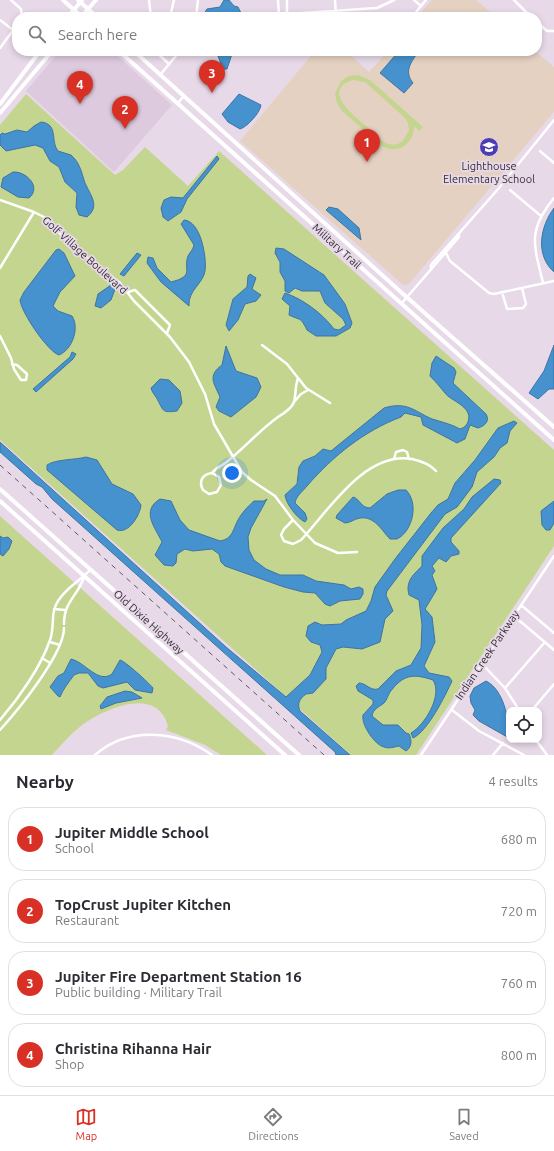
<!DOCTYPE html>
<meta charset="utf-8">
<style>
:root{--surface:#fff;--page:#f7f7f7;--text:#2b2b33;--muted:#7c7c81;--line:#e1e1e2;--accent:#d93025}
body{margin:0;font-family:Ubuntu,sans-serif;background:var(--page);color:var(--text)}
.controls{position:absolute;right:12px;bottom:12px;display:grid;overflow:hidden;border-radius:8px;box-shadow:0 2px 6px #0003}
.controls button{width:36px;height:36px;display:grid;place-items:center;padding:0;border:0;border-bottom:1px solid var(--line);background:var(--surface);color:var(--text);font:20px sans-serif}
.you{position:absolute;left:232px;top:473px;width:14px;height:14px;margin:-10px;border:3px solid #fff;border-radius:50%;background:#1a73e8;box-shadow:0 0 0 6px #1a73e833}
.badge{display:grid;place-items:center;width:26px;height:26px;border-radius:50%;background:var(--accent);color:#fff;font-size:13px;font-weight:700}
.pin{position:absolute;translate:-50% -33px;filter:drop-shadow(0 1px 2px #0008)}
.pin::after{content:'';position:absolute;top:21px;width:14px;height:12px;background:inherit;clip-path:polygon(0 0,100% 0,50% 100%)}
.list{margin:0;padding:0;list-style:none}
h2{display:flex;justify-content:space-between;align-items:center;height:52px;margin:0;padding:0 16px;font-size:17px}
h2 small{font-size:13px;font-weight:400;color:var(--muted)}
.list li{display:grid;grid-template-columns:26px 1fr auto;gap:12px;align-items:center;box-sizing:border-box;height:64px;margin:0 8px 8px;padding:0 8px;border:1px solid var(--line);border-radius:16px}
.list b{display:block;font-size:15px;white-space:nowrap}
.list p{margin:0;font-size:13px;white-space:nowrap;color:var(--muted)}
.list em{font-size:13px;font-style:normal;color:var(--muted)}
.icon{flex:none;width:22px;height:22px;fill:none;stroke:currentColor;stroke-width:2;stroke-linecap:round;stroke-linejoin:round}
.map{position:relative;flex:none;width:554px;height:755px;overflow:hidden}
.search{position:absolute;background:var(--surface);box-shadow:0 2px 6px #0003;left:12px;right:12px;top:12px;height:44px;display:flex;align-items:center;gap:10px;box-sizing:border-box;padding:0 14px;border-radius:16px;color:var(--muted);font-size:15px}
.sheet{height:340px;background:var(--surface)}
nav{display:flex;justify-content:space-around;align-items:center;box-sizing:border-box;height:56px;border-top:1px solid var(--line);background:var(--surface);font-size:11px;color:var(--muted)}
nav a{display:grid;justify-items:center;gap:2px}
nav .on{color:var(--accent)}
.map>svg:first-child{display:block}
.built{fill:#decadf}
.education{fill:#e4d1c1}
.green{fill:#c4d590;fill-rule:evenodd}
.water{fill:#4592ce;stroke:#4074a0}
.lines{fill:none;stroke-linecap:round;stroke-linejoin:round}
.street{stroke:#fff;stroke-width:2.5}
.secondary{stroke:#fff;stroke-width:4}
.rail{stroke:#605860;stroke-width:1;stroke-dasharray:5 5;stroke-linecap:butt}
.labels{text-anchor:middle;dominant-baseline:central;stroke-width:3.5;stroke-linejoin:round;paint-order:stroke}
.poi-label{font-size:11px;fill:#342e34;stroke:#e8d9e9}
.street-label{font-size:11px;fill:#342e34;stroke:#e8d9e9}
</style>
<div class="map">
<svg width="554" height="755" viewBox="0 0 554 755">
<rect width="100%" height="100%" fill="#e8d9e9"/>
<path class="built" d="M60,51H112L172,105L114,172L26,91Z"/>
<path class="education" d="M432,0H476L496,17H417Z
M315,51H346L369,72L388,51H535L554,67V112L409,284L403,285L240,141Z"/>
<path class="green" d="M358,75L370,80L423,127L419,131L414,126C414,144 398,155 382,146L342,111L337,103L335,93L341,81L349,76ZM353,80L365,82L404,117L408,123L409,130L403,141C399,144 394,146 389,144C380,142 372,131 365,125C353,115 321,90 353,80Z
M26,94L115,175L123,170L145,147L188,186L219,151L554,450V546L416,755H351L0,440V125Z
M0,516L267,755H221L205,745L166,730L168,726C157,688 112,706 88,721C75,729 62,744 52,755H0Z"/>
<path class="water" d="M224,0H229L234,6L238,7L243,17H202L207,9L220,7Z
M216,51H233L227,69H223Z
M399,51H411L416,55C409,65 405,73 413,83L404,93L380,73Z
M239,94L261,105C260,113 247,127 240,129L228,122L222,114Z
M41,122C59,124 50,141 58,151L71,155C79,162 81,170 84,180C88,193 102,205 87,217L79,215L76,207L77,193L65,182L59,167L50,161L43,148L35,145L6,151L0,145V135L2,133L5,134L17,130L27,132L34,126Z
M217,156L219,159L187,199L181,212L168,221L163,217L161,208L164,200L171,197L183,198Z
M13,172C26,171 42,187 29,198L18,197L1,187L3,178Z
M329,207L338,209L359,228L361,240L326,210Z
M554,208V272C535,255 540,227 554,208Z
M184,220C201,221 207,258 205,271C203,284 188,290 189,306L161,282L147,263L148,257L153,258L157,268L171,282C195,276 183,270 188,256C190,252 193,250 194,245L181,224Z
M276,248L284,249L324,275L345,304L352,323L350,328L336,336H316L307,330C300,316 301,321 289,315L290,306L282,299L285,293C303,299 323,314 334,329L339,330L346,325L343,319L325,303L320,291H302L295,288L289,293L285,291V281L280,272V262L275,253Z
M59,249L64,253L75,276L60,292L53,306L58,311L72,316C80,328 72,350 59,355C48,352 21,312 20,300L24,292L56,250Z
M137,253L141,255L124,276L120,274Z
M250,274L256,278L252,289L261,295L256,301L245,304L238,320L229,331L226,325L233,299L247,287L248,276Z
M111,285L115,289L111,300L101,308L95,306L98,294Z
M554,345V389H549L538,399L529,393L544,371Z
M226,346L236,371L257,378L261,387L256,397L231,417L219,411L216,407L220,397C214,383 207,376 222,365Z
M72,352L76,354L73,359L36,392L33,389L70,357Z
M436,356L454,368L456,372L453,383L486,414C490,421 485,426 478,428L470,425L465,439L457,443L423,425L421,417L405,413L401,417C364,431 333,456 307,486C303,491 296,496 295,503L305,513L307,519L305,522C297,518 286,504 285,495L297,484L299,467L303,461L315,456L323,449L331,451L384,408C407,401 414,411 432,419C442,422 451,424 460,429C463,428 465,427 467,424C476,407 450,401 445,393C440,387 436,382 430,376L432,363Z
M160,379L169,380L180,391L182,403L177,411C161,413 164,411 156,397C154,394 152,392 151,388Z
M514,421L517,423L510,431L507,443L500,448L494,457L477,472L472,487L457,507L445,514L387,591L386,595L393,611L385,619L380,642L362,649L343,647L336,649L326,668V679L313,693L306,694C299,699 297,704 300,711L350,755H336L335,752L52,499L42,487L36,484L0,452V442L226,647L286,697L310,675L322,652L320,645L311,642L306,636L308,626L315,622L322,625L341,624L346,620L366,611L371,601L375,587L395,559L431,513L438,505L448,499L455,483L475,460L498,428Z
M86,457L97,460L112,484L133,494L141,505C140,515 129,534 117,530L47,470V465C56,459 75,460 86,457Z
M494,479L500,480L501,483L451,538V542L459,551V554L451,556L446,562L439,558L432,566L435,571L432,575L437,589L425,609L432,617L435,642L424,666L429,673L449,677L452,681C445,696 428,731 413,738L411,733C425,725 443,695 433,680C412,673 403,675 390,692C388,695 387,700 384,703C379,707 373,709 372,716L383,725H398L406,733L409,734C412,740 412,747 406,751L399,746C394,747 389,749 384,747C375,745 361,725 363,715L373,704V700L358,691L356,686L359,683C366,683 370,691 378,689L396,671L411,665L421,648L422,625L419,600L409,595C405,581 414,574 422,566V556L443,528L464,509L472,497Z
M398,490H406C419,503 413,531 397,539H390C382,531 375,516 360,518C354,519 350,523 345,523L336,518L337,515L353,497C360,499 361,508 370,508L387,494Z
M160,499L171,501L180,520L189,530L220,541C233,539 233,529 238,520C241,514 248,506 254,501H264L267,499L251,528L248,537L249,550L254,560L266,569L280,575H303L316,581L344,585L351,589L359,587L363,589V594L360,599L340,601L330,606L325,604L315,593L303,592L284,587L225,566L221,562L219,554L212,549L193,551L185,549L177,554L176,563L173,566L164,565L155,555L162,542C156,529 140,511 160,499Z
M554,501V523L550,530H546L542,525L541,511Z
M0,536L3,538L8,537L12,541L9,549L3,556L0,554Z
M71,659C85,662 98,684 112,674L120,660C125,661 149,683 153,688L152,693L135,690L127,682L103,688L98,686L88,673H79L74,675C69,682 63,689 60,697L58,696L50,687L58,676L64,673Z
M486,681C504,690 509,719 509,738L479,721L473,715L475,710L471,703L470,696L474,688Z
M125,691L132,692L142,698L116,703L101,709L100,706L107,697Z"/>
<g class="lines">
<path class="street" d="M11,0L21,9L22,17
M149,0L151,17
M278,0L279,17
M287,0V17
M335,0L336,17
M414,0L421,6
M514,0L531,17
M287,14L377,8L394,0
M170,17L174,0
M196,17L198,0
M412,17L426,0
M0,20L13,30
M537,22L547,31H554
M0,48L17,25
M155,51L169,64
M264,51L267,54L273,51
M160,75L180,51
M178,103L183,97
M540,151L554,163
M510,190L541,216
M0,200L34,212L44,217L69,243L120,283L134,301L170,337L189,362L205,394L214,424L242,472L251,480L275,496L293,520L315,543L338,553L357,552
M446,253L450,261L489,293L494,294L554,281
M0,268L34,212
M431,269V265L499,188L554,120
M543,283C534,245 527,231 554,198
M128,292L135,290L170,325L167,333
M502,292L507,309L523,308L526,304L522,288
M401,304L459,237V234
M0,336L11,358L14,369L21,380H26L27,374L17,365L12,364
M262,345L287,364L306,388L330,403
M294,402L301,394L308,390
M394,459L396,452L403,450L407,452L409,459
M212,473L219,477L221,485L217,492L209,494L203,490C198,481 203,474 212,473C217,466 223,466 229,460C246,446 260,430 278,417C283,414 292,408 294,402C296,395 295,386 298,378
M293,520L284,529L281,535L284,541L293,544L301,540C329,510 365,451 412,459C421,461 430,464 436,471
M521,605L554,633
M54,609L65,610
M514,616L554,650
M64,624C64,601 78,596 84,577
M50,642L60,645
M42,658L50,663
M482,664L505,688L519,710
M505,688L545,642
M452,710L479,731L524,755
M532,710L554,684
M0,720C18,699 41,667 50,640C55,627 50,613 58,601C67,587 80,581 90,570
M0,730C18,710 64,654 64,628
M536,740L547,755
M95,755C128,726 177,730 212,755
M421,755L554,556
M493,755L503,743"/>
<path class="secondary" d="M63,0L82,17
M78,0L97,17
M68,17L82,0
M81,17L96,0
M119,51L554,440
M134,51L402,293L554,427
M0,104L40,51
M0,113L52,51
M0,489L299,755
M0,501L285,755"/>
<path class="rail" d="M0,465L324,755"/>
</g>
<defs>
<g id="school-disc" transform="scale(1)"><circle r="9.5" fill="#4c3db4" stroke="#e8d9e9"/><path d="M0-5L7-2L0 1L-7-2ZM-4 1L0 2.5L4 1V4Q0 6-4 4Z" fill="#fff"/></g>
</defs>
<g fill-rule="evenodd">
<use href="#school-disc" x="489" y="147"/>
</g>
<g class="labels">
<g class="poi-label">
<text x="489" y="166">Lighthouse<tspan x="489" dy="13">Elementary School</tspan></text>
</g>
<g class="street-label">
<text transform="translate(337 246) rotate(42)">Military Trail</text>
<text transform="translate(85 255) rotate(42)">Golf Village Boulevard</text>
<text transform="translate(149 622) rotate(42)">Old Dixie Highway</text>
<text transform="translate(487 655) rotate(-56)">Indian Creek Parkway</text>
</g>
</g>
</svg>
<div class="controls">
<button><svg class="icon" aria-label="locate" viewBox="0 0 24 24"><circle cx="12" cy="12" r="6"/><path d="M12 2v4M12 18v4M2 12h4M18 12h4"/></svg></button>
</div>
<div class="you"></div>
<div class="pin badge" style="left:367px;top:162px">1</div>
<div class="pin badge" style="left:125px;top:129px">2</div>
<div class="pin badge" style="left:212px;top:93px">3</div>
<div class="pin badge" style="left:80px;top:104px">4</div>
<div class="search"><svg class="icon" aria-label="search" viewBox="0 0 24 24"><circle cx="10" cy="10" r="6"/><path d="M15 15l6 6"/></svg>Search here</div>
</div>
<section class="sheet">
<h2>Nearby<small>4 results</small></h2>
<ul class="list">
<li><span class="badge">1</span><div><b>Jupiter Middle School</b><p>School</p></div><em>680 m</em></li>
<li><span class="badge">2</span><div><b>TopCrust Jupiter Kitchen</b><p>Restaurant</p></div><em>720 m</em></li>
<li><span class="badge">3</span><div><b>Jupiter Fire Department Station 16</b><p>Public building · Military Trail</p></div><em>760 m</em></li>
<li><span class="badge">4</span><div><b>Christina Rihanna Hair</b><p>Shop</p></div><em>800 m</em></li>
</ul>
</section>
<nav>
<a class="on"><svg class="icon" aria-label="map" viewBox="0 0 24 24"><path d="M3 6l6-2 6 2 6-2v14l-6 2-6-2-6 2zM9 4v14M15 6v14"/></svg>Map</a>
<a><svg class="icon" aria-label="directions" viewBox="0 0 24 24"><path d="M12 3l9 9-9 9-9-9zM9 14v-3h6M13 9l2 2-2 2"/></svg>Directions</a>
<a><svg class="icon" aria-label="saved" viewBox="0 0 24 24"><path d="M7 4h10v16l-5-4-5 4z"/></svg>Saved</a>
</nav>
